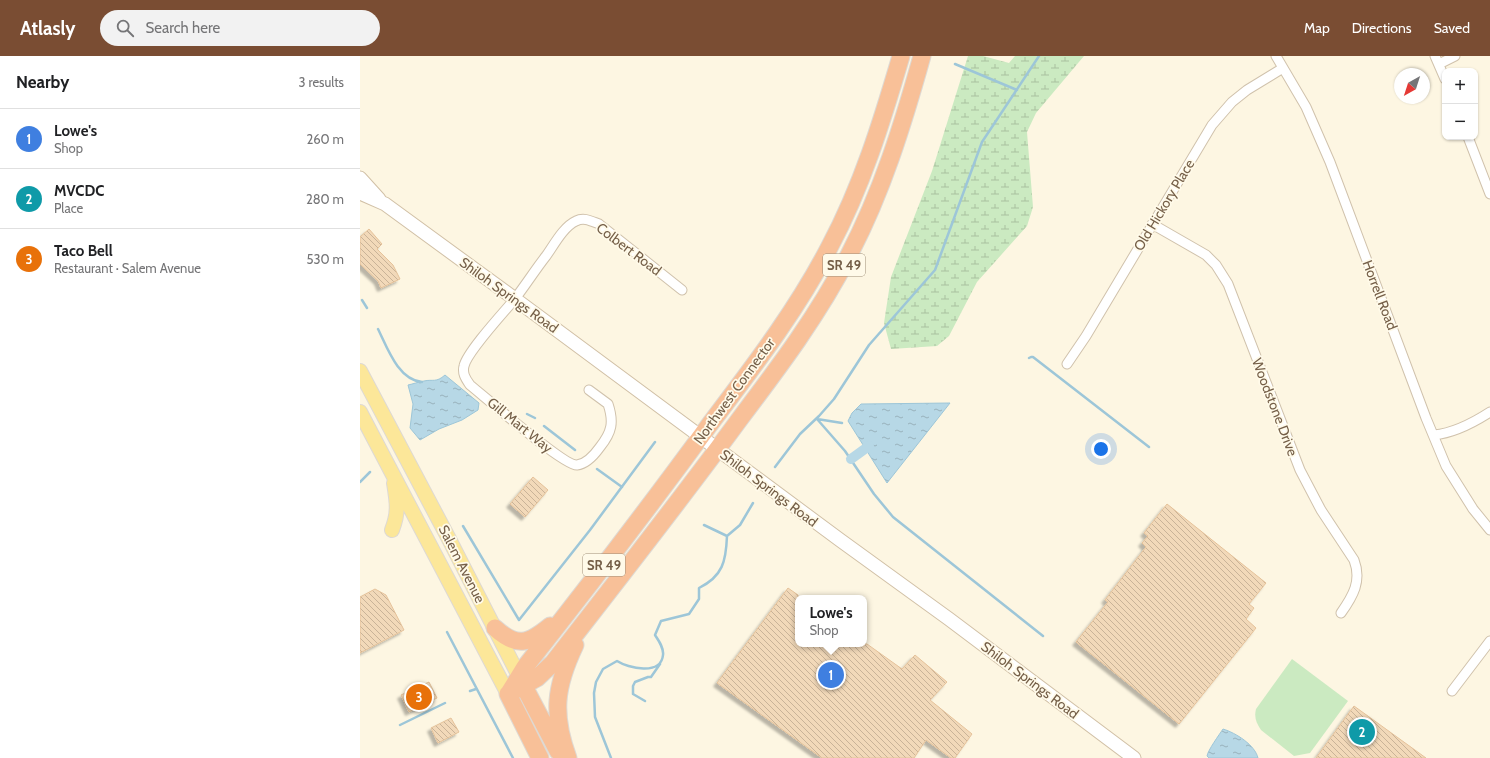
<!DOCTYPE html>
<meta charset="utf-8">
<style>
:root{--surface:#fff;--page:#f2f2f2;--text:#202124;--muted:#757577;--line:#e0e0e0;--accent:#7a4d33}
body{margin:0;font-family:Cabin,sans-serif;background:var(--page);color:var(--text)}
.controls{position:absolute;right:12px;top:12px;display:grid;overflow:hidden;border-radius:8px;box-shadow:0 1px 3px #0004}
.controls button{width:36px;height:36px;display:grid;place-items:center;padding:0;border:0;border-bottom:1px solid var(--line);background:var(--surface);color:var(--text);font:20px sans-serif}
.compass{position:absolute;left:1034px;top:12px;width:36px;height:36px;border-radius:50%;background:var(--surface);box-shadow:0 1px 3px #0004;rotate:219deg}
.you{position:absolute;left:741px;top:393px;width:14px;height:14px;margin:-10px;border:3px solid #fff;border-radius:50%;background:#1a73e8;box-shadow:0 0 0 6px #1a73e833}
.badge{display:grid;place-items:center;width:26px;height:26px;border-radius:50%;background:var(--accent);color:#fff;font-size:13px;font-weight:700}
.pin{position:absolute;translate:-50% -50%;border:2px solid #fff;box-shadow:0 1px 4px #0006}
.popup{position:absolute;left:435px;top:539px;width:72px;height:52px;box-sizing:border-box;display:grid;place-content:center;border-radius:8px;background:var(--surface);filter:drop-shadow(0 1px 3px #0005);font-size:13px;white-space:nowrap;color:var(--muted)}
.popup b{font-size:15px;color:var(--text)}
.popup::after{content:'';position:absolute;left:50%;top:100%;margin-left:-8px;border:8px solid transparent;border-top-color:var(--surface)}
.list{margin:0;padding:0;list-style:none}
h2{display:flex;justify-content:space-between;align-items:center;height:52px;margin:0;padding:0 16px;font-size:17px}
h2 small{font-size:13px;font-weight:400;color:var(--muted)}
.list li{display:grid;grid-template-columns:26px 1fr auto;gap:12px;align-items:center;box-sizing:border-box;height:60px;padding:0 16px;border-top:1px solid var(--line)}
.list b{display:block;font-size:15px;white-space:nowrap}
.list p{margin:0;font-size:13px;white-space:nowrap;color:var(--muted)}
.list em{font-size:13px;font-style:normal;color:var(--muted)}
.icon{flex:none;width:22px;height:22px;fill:none;stroke:currentColor;stroke-width:2;stroke-linecap:round;stroke-linejoin:round}
.map{position:relative;flex:none;width:1130px;height:702px;overflow:hidden}
header{display:flex;align-items:center;gap:24px;box-sizing:border-box;height:56px;padding:0 20px;background:var(--accent);color:#fff}
header strong{font-size:19px}
nav{display:flex;gap:22px;margin-inline-start:auto;font-size:14px}
.search{width:280px;height:36px;background:var(--page);display:flex;align-items:center;gap:10px;box-sizing:border-box;padding:0 14px;border-radius:22px;color:var(--muted);font-size:15px}
main{display:flex}
aside{flex:1;background:var(--surface)}
.map>svg:first-child{display:block}
.green{fill:#cbeac1}
.wetland{fill:url(#wetland-marsh)}
.water{fill:url(#water-ripples);stroke:#9dc6d8}
.lines{fill:none;stroke-linecap:round;stroke-linejoin:round}
.stream{stroke:#9dc6d8;stroke-width:2.5}
.canal{stroke:#b7d8e6;stroke-width:10}
.building{fill:url(#building-back-hatch);stroke:#e5c29a;filter:url(#shadow)}
.street-casing{stroke:#d0c2ac;stroke-width:11}
.secondary-casing{stroke:#d1c0a6;stroke-width:15}
.primary-casing{stroke:#ded9d3;stroke-width:16}
.highway-casing{stroke:#ded9d3;stroke-width:19}
.street{stroke:#fff;stroke-width:9}
.secondary{stroke:#fff;stroke-width:13}
.primary{stroke:#fce799;stroke-width:14}
.highway{stroke:#f8c098;stroke-width:17}
.labels{text-anchor:middle;dominant-baseline:central;stroke-width:3.5;stroke-linejoin:round;paint-order:stroke}
.shield{fill:#fffae9;stroke:#9e8e78;stroke-width:1}
.shield-label{font-size:13px;font-weight:bold;fill:#755f48}
.street-label{font-size:14px;fill:#755f48;stroke:#fffae9}
</style>
<header>
<strong>Atlasly</strong>
<div class="search"><svg class="icon" aria-label="search" viewBox="0 0 24 24"><circle cx="10" cy="10" r="6"/><path d="M15 15l6 6"/></svg>Search here</div>
<nav><a>Map</a><a>Directions</a><a>Saved</a></nav>
</header>
<main>
<aside>
<h2>Nearby<small>3 results</small></h2>
<ul class="list">
<li><span class="badge" style="background:#3f7fe0">1</span><div><b>Lowe's</b><p>Shop</p></div><em>260 m</em></li>
<li><span class="badge" style="background:#0f9aa8">2</span><div><b>MVCDC</b><p>Place</p></div><em>280 m</em></li>
<li><span class="badge" style="background:#e8710a">3</span><div><b>Taco Bell</b><p>Restaurant · Salem Avenue</p></div><em>530 m</em></li>
</ul>
</aside>
<div class="map">
<svg width="1130" height="702" viewBox="0 0 1130 702">
<defs>
<pattern id="wetland-marsh" width="20" height="14" patternUnits="userSpaceOnUse"><rect width="20" height="14" fill="#cbeac1"/><path d="M1 5h8M5 5V1M11 12h8M15 12V8" fill="none" stroke="#a9c19f"/></pattern>
<pattern id="water-ripples" width="26" height="14" patternUnits="userSpaceOnUse"><rect width="26" height="14" fill="#b7d8e6"/><path d="M2 4q2-2 4 0t4 0M15 11q2-2 4 0t4 0" fill="none" stroke="#99b2bc"/></pattern>
<pattern id="building-back-hatch" width="6" height="6" patternUnits="userSpaceOnUse"><rect width="6" height="6" fill="#f2d9b9"/><path d="M-1 5l2 2M0 0l6 6M5-1l2 2" fill="none" stroke="#c9b398"/></pattern>
<filter id="shadow"><feDropShadow dx="-3.5" dy="3.5" stdDeviation="1" flood-color="#0004"/></filter>
</defs>
<rect width="100%" height="100%" fill="#fdf6e2"/>
<path class="green" d="M932,603L988,645L950,697L934,700L901,674C896,667 894,661 896,653Z"/>
<path class="wetland" d="M608,0H623L649,7L655,0H724L676,57L667,76L673,151L667,170L617,226L589,280L577,290L531,293L524,267L531,221L572,115Z"/>
<path class="water" d="M85,319L119,347L118,354L102,364L79,373L60,384L50,372L53,348L48,329C53,328 58,326 64,325C73,323 76,327 85,319Z
M590,347L527,427L488,365L492,357L501,348Z
M863,673C876,677 895,689 898,702H849L847,700C848,694 859,679 863,673Z"/>
<g class="lines">
<path class="stream" d="M595,8L657,34
M2,244L7,252
M18,273C27,291 38,324 62,326
M669,302L671,301H673L789,391
M167,358L175,362
M457,363L485,395L514,438L533,461L683,580
M457,363L482,367
M184,370L215,394
M415,411L440,378L459,360L474,343L509,289L575,214L622,86L679,0
M237,413L262,431
M0,426L10,416
M344,469L367,480
M103,470L159,564L230,474L295,386
M87,576L153,702
M110,635L116,633
M285,645L273,638V630L275,626L288,621H291L300,608
M40,669L85,647
M251,702L235,661L234,637L236,626L243,613L257,605C268,612 301,620 303,599C304,592 299,585 295,579L301,565L329,558L339,543V532C363,520 366,505 367,480L380,469L393,447"/>
<path class="canal" d="M491,403L509,390"/>
</g>
<path class="building" d="M9,173L22,188L17,193L33,209L40,223L21,232L18,225L0,208V181Z
M173,421L188,434L165,461L150,448Z
M807,448L906,527L889,548L894,552L886,563L896,572L819,668L716,586L748,546L745,544L786,491L782,487L788,480L784,477Z
M428,532L438,539V588H507L542,613L555,599L587,626L570,644L612,678L595,702H591L566,684L554,702H462L357,627Z
M15,533L26,539L44,574L0,597V541Z
M69,626L77,642L49,656L41,639Z
M994,650L1066,702H956Z
M91,662L99,676L78,687L71,672Z"/>
<g class="lines">
<g class="street-casing">
<path id="street" d="M916,0L946,51L970,106L1066,362L1086,410L1113,453L1130,474
M1075,0L1085,23
M1079,8L1095,0
M1108,81L1130,138
M792,168L846,199L856,209L868,228L940,414L961,454L994,504C1002,525 993,540 981,557
M707,308L726,280L852,69L872,46L887,34L923,12
M229,334L248,348C254,366 252,376 240,391C235,398 226,408 217,409C204,410 125,341 110,329C106,323 102,318 104,310C107,296 143,257 154,244C165,230 175,214 186,200C194,189 203,171 216,165C224,161 231,165 239,168L322,234
M1074,379C1094,377 1113,367 1130,356
M1092,635L1130,585"/>
</g>
<g class="secondary-casing">
<path id="secondary" d="M0,122L19,143
M0,137L25,148L155,243L480,484L589,563L774,702"/>
</g>
<g class="primary-casing">
<path id="primary" d="M0,315L89,483L159,620
M0,356L148,638
M32,474C39,456 37,446 34,427"/>
</g>
<g class="highway-casing">
<path id="highway" d="M135,572C157,592 168,588 190,570
M159,621L198,695
M149,637L165,611C228,531 290,450 350,368C393,311 437,254 470,190C502,130 522,65 541,0
M148,638L177,622L193,607C256,526 319,446 379,364C419,311 459,258 489,199C522,136 543,68 562,0
M148,638L180,702
M208,702C192,658 195,631 215,589"/>
</g>
<use href="#street" class="street"/>
<use href="#secondary" class="secondary"/>
<use href="#primary" class="primary"/>
<use href="#highway" class="highway"/>
</g>
<g class="labels">
<g class="shield">
<rect x="463" y="198" width="42" height="22" rx="3"/>
<rect x="223" y="498" width="42" height="22" rx="3"/>
</g>
<g class="shield-label">
<text x="484" y="209">SR 49</text>
<text x="244" y="509">SR 49</text>
</g>
<g class="street-label">
<text transform="translate(804 149) rotate(-59)">Old Hickory Place</text>
<text transform="translate(269 193) rotate(37)">Colbert Road</text>
<text transform="translate(149 239) rotate(36)">Shiloh Springs Road</text>
<text transform="translate(1020 239) rotate(69)">Horrell Road</text>
<text transform="translate(374 335) rotate(-54)">Northwest Connector</text>
<text transform="translate(915 351) rotate(69)">Woodstone Drive</text>
<text transform="translate(160 369) rotate(39)">Gill Mart Way</text>
<text transform="translate(409 432) rotate(37)">Shiloh Springs Road</text>
<text transform="translate(102 508) rotate(63)">Salem Avenue</text>
<text transform="translate(670 624) rotate(37)">Shiloh Springs Road</text>
</g>
</g>
</svg>
<div class="controls">
<button>+</button>
<button>−</button>
</div>
<svg class="compass" viewBox="-18 -18 36 36"><path d="M0-13l5 13h-10z" fill="#e53935"/><path d="M0 13l5-13h-10z" fill="#757577"/></svg>
<div class="you"></div>
<div class="pin badge" style="left:471px;top:619px;background:#3f7fe0">1</div>
<div class="popup"><b>Lowe's</b>Shop</div>
<div class="pin badge" style="left:1002px;top:676px;background:#0f9aa8">2</div>
<div class="pin badge" style="left:59px;top:641px;background:#e8710a">3</div>
</div>
</main>
